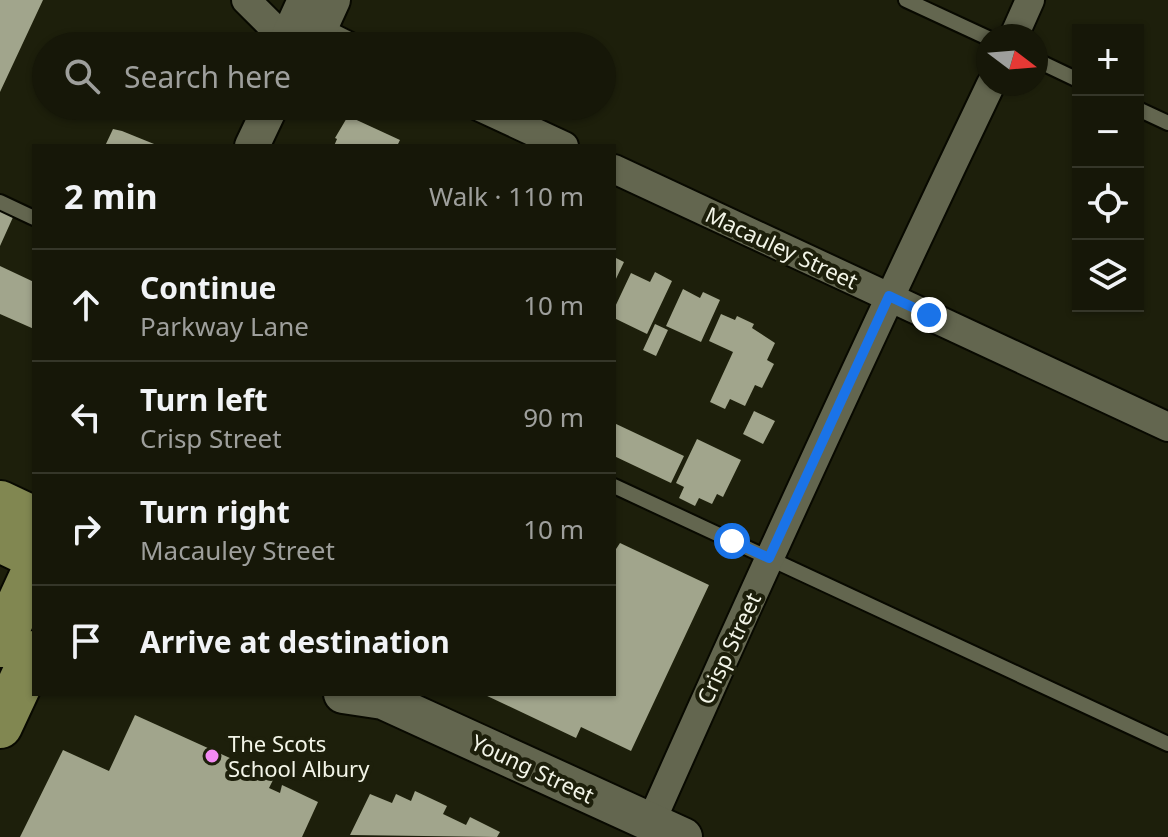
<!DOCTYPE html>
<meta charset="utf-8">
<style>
:root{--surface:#161708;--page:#232416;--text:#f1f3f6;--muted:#9e9f9c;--line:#353629}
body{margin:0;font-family:"Noto Sans",sans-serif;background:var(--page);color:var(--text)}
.controls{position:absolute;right:24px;top:24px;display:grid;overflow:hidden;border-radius:0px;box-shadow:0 2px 6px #0004}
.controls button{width:72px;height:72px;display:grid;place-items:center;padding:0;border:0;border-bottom:2px solid var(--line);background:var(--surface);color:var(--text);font:40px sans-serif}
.compass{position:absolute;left:976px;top:24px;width:72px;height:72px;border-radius:50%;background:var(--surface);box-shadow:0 2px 6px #0004;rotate:106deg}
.stop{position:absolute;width:24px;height:24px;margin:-18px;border:6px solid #1a73e8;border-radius:50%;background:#fff}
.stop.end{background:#1a73e8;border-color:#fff;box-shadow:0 2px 8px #0008}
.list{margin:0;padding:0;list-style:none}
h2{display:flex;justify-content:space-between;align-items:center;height:104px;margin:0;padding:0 32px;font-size:34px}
h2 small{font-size:26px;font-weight:400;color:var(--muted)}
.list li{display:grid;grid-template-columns:52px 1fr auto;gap:24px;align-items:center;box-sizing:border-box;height:112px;padding:0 32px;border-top:2px solid var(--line)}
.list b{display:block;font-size:30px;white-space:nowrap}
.list p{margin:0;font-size:26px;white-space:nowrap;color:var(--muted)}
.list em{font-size:26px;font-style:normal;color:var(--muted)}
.icon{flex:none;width:44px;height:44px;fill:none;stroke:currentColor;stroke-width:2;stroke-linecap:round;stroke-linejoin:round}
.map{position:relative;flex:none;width:1168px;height:837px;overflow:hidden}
.search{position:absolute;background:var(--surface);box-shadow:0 2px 6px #0004;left:32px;top:32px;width:584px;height:88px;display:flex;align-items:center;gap:20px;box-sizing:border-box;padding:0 28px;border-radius:44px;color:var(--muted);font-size:30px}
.panel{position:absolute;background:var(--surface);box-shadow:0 2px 6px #0004;left:32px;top:144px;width:584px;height:552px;border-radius:0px}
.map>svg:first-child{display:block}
.building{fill:#a1a58c}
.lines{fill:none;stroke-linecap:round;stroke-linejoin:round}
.service-casing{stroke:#080900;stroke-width:18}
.minor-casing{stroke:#080900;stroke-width:32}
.tertiary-casing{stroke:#080900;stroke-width:38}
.secondary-casing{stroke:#080900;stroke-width:42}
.primary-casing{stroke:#080900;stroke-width:48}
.service{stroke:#63664f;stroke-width:14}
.minor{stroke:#63664f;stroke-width:28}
.tertiary{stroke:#63664f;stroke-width:34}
.secondary{stroke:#63664f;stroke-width:38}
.primary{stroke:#818751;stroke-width:44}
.route{stroke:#1a73e8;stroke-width:10}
.poi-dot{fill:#f28af3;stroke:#1d1f0b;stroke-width:3}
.labels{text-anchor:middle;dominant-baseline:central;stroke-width:8;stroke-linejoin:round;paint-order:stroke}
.street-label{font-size:22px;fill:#f3f5e8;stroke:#1d1f0b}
.poi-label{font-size:22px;fill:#f3f5e8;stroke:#1d1f0b;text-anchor:start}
</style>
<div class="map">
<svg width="1168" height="837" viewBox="0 0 1168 837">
<rect width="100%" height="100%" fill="#1d1f0b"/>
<path class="building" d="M0,0H43L0,92Z
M348,116L400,140L397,146H334L337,139L335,138Z
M113,129L122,131L159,146H105Z
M0,209L14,215L0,246Z
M614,257L624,262L614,283Z
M0,266L34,282V329L0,314Z
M655,272L672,281L647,334L614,318V309L631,273L650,282Z
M683,289L700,298L703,292L720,300L701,342L666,326Z
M721,314L735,320L737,316L754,324L752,328L775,343L767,360L774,364L762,388L755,385L745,406L730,399L725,409L710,402L733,352L709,341Z
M655,324L668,330L656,356L643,350Z
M754,411L775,421L763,444L743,434Z
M614,423L684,456L671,483L614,456Z
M697,439L741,460L723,497L717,494L712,504L699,498L695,506L679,498L684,487L676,483Z
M620,543L709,585L631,751L581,727L576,738L483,694H614V552Z
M135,715L274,778L269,788L280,793L282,785L318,802L302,837H20L63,750L109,771Z
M415,791L447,806L443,814L466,825L470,817L500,832L497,837L350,835L370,794L392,803L396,794L411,801Z"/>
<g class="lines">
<g class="service-casing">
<path id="service" d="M906,0L988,38
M1036,60L1078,80
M1138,109L1168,123
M0,202L34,218
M614,486L1168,744"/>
</g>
<g class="minor-casing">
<path id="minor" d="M246,0L271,25L285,45
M318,31L348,46
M1014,36L1030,0
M478,106L564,146
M614,169L1168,427
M651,822C761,574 874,328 991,84"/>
</g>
<g class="tertiary-casing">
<path id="tertiary" d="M284,46L305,0
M312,46L333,0
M252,146L271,106"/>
</g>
<g class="secondary-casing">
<path id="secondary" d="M343,694L383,700
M376,694L383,700L683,837"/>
</g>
<g class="primary-casing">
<path id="primary" d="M0,503L34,519
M0,540L34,556
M0,645L34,571
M0,726L34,653"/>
</g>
<use href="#service" class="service"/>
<use href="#minor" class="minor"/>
<use href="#tertiary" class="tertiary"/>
<use href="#secondary" class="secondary"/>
<use href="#primary" class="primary"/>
</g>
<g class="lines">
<path class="route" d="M732,541L769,558L889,296L929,315"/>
</g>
<circle class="poi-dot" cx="212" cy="756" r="8"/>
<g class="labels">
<g class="street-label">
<text transform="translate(782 247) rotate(25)">Macauley Street</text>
<text transform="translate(728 648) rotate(-65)">Crisp Street</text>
<text transform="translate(533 768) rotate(25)">Young Street</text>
</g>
<g class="poi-label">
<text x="228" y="743">The Scots<tspan x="228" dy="25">School Albury</tspan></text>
</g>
</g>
</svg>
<div class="controls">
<button>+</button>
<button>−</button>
<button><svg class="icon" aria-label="locate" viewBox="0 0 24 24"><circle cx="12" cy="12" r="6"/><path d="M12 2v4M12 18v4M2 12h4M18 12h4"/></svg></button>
<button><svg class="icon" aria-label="layers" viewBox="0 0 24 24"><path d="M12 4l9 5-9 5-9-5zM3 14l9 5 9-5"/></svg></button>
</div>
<svg class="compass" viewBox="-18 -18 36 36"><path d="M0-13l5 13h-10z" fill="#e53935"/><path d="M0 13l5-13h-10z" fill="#9e9f9c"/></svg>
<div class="stop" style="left:732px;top:541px"></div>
<div class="stop end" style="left:929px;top:315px"></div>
<div class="search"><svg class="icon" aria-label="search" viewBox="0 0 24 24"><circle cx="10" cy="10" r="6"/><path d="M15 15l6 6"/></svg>Search here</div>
<section class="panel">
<h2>2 min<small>Walk · 110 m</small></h2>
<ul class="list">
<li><svg class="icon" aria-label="ahead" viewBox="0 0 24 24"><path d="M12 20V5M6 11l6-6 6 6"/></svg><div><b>Continue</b><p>Parkway Lane</p></div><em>10 m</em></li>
<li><svg class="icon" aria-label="left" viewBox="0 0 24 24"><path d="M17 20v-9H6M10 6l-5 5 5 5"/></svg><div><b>Turn left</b><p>Crisp Street</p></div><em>90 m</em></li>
<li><svg class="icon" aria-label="right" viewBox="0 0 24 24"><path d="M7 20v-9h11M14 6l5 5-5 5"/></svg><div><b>Turn right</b><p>Macauley Street</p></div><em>10 m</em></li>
<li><svg class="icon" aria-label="arrive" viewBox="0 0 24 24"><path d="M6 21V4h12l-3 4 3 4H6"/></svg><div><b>Arrive at destination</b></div></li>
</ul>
</section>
</div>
